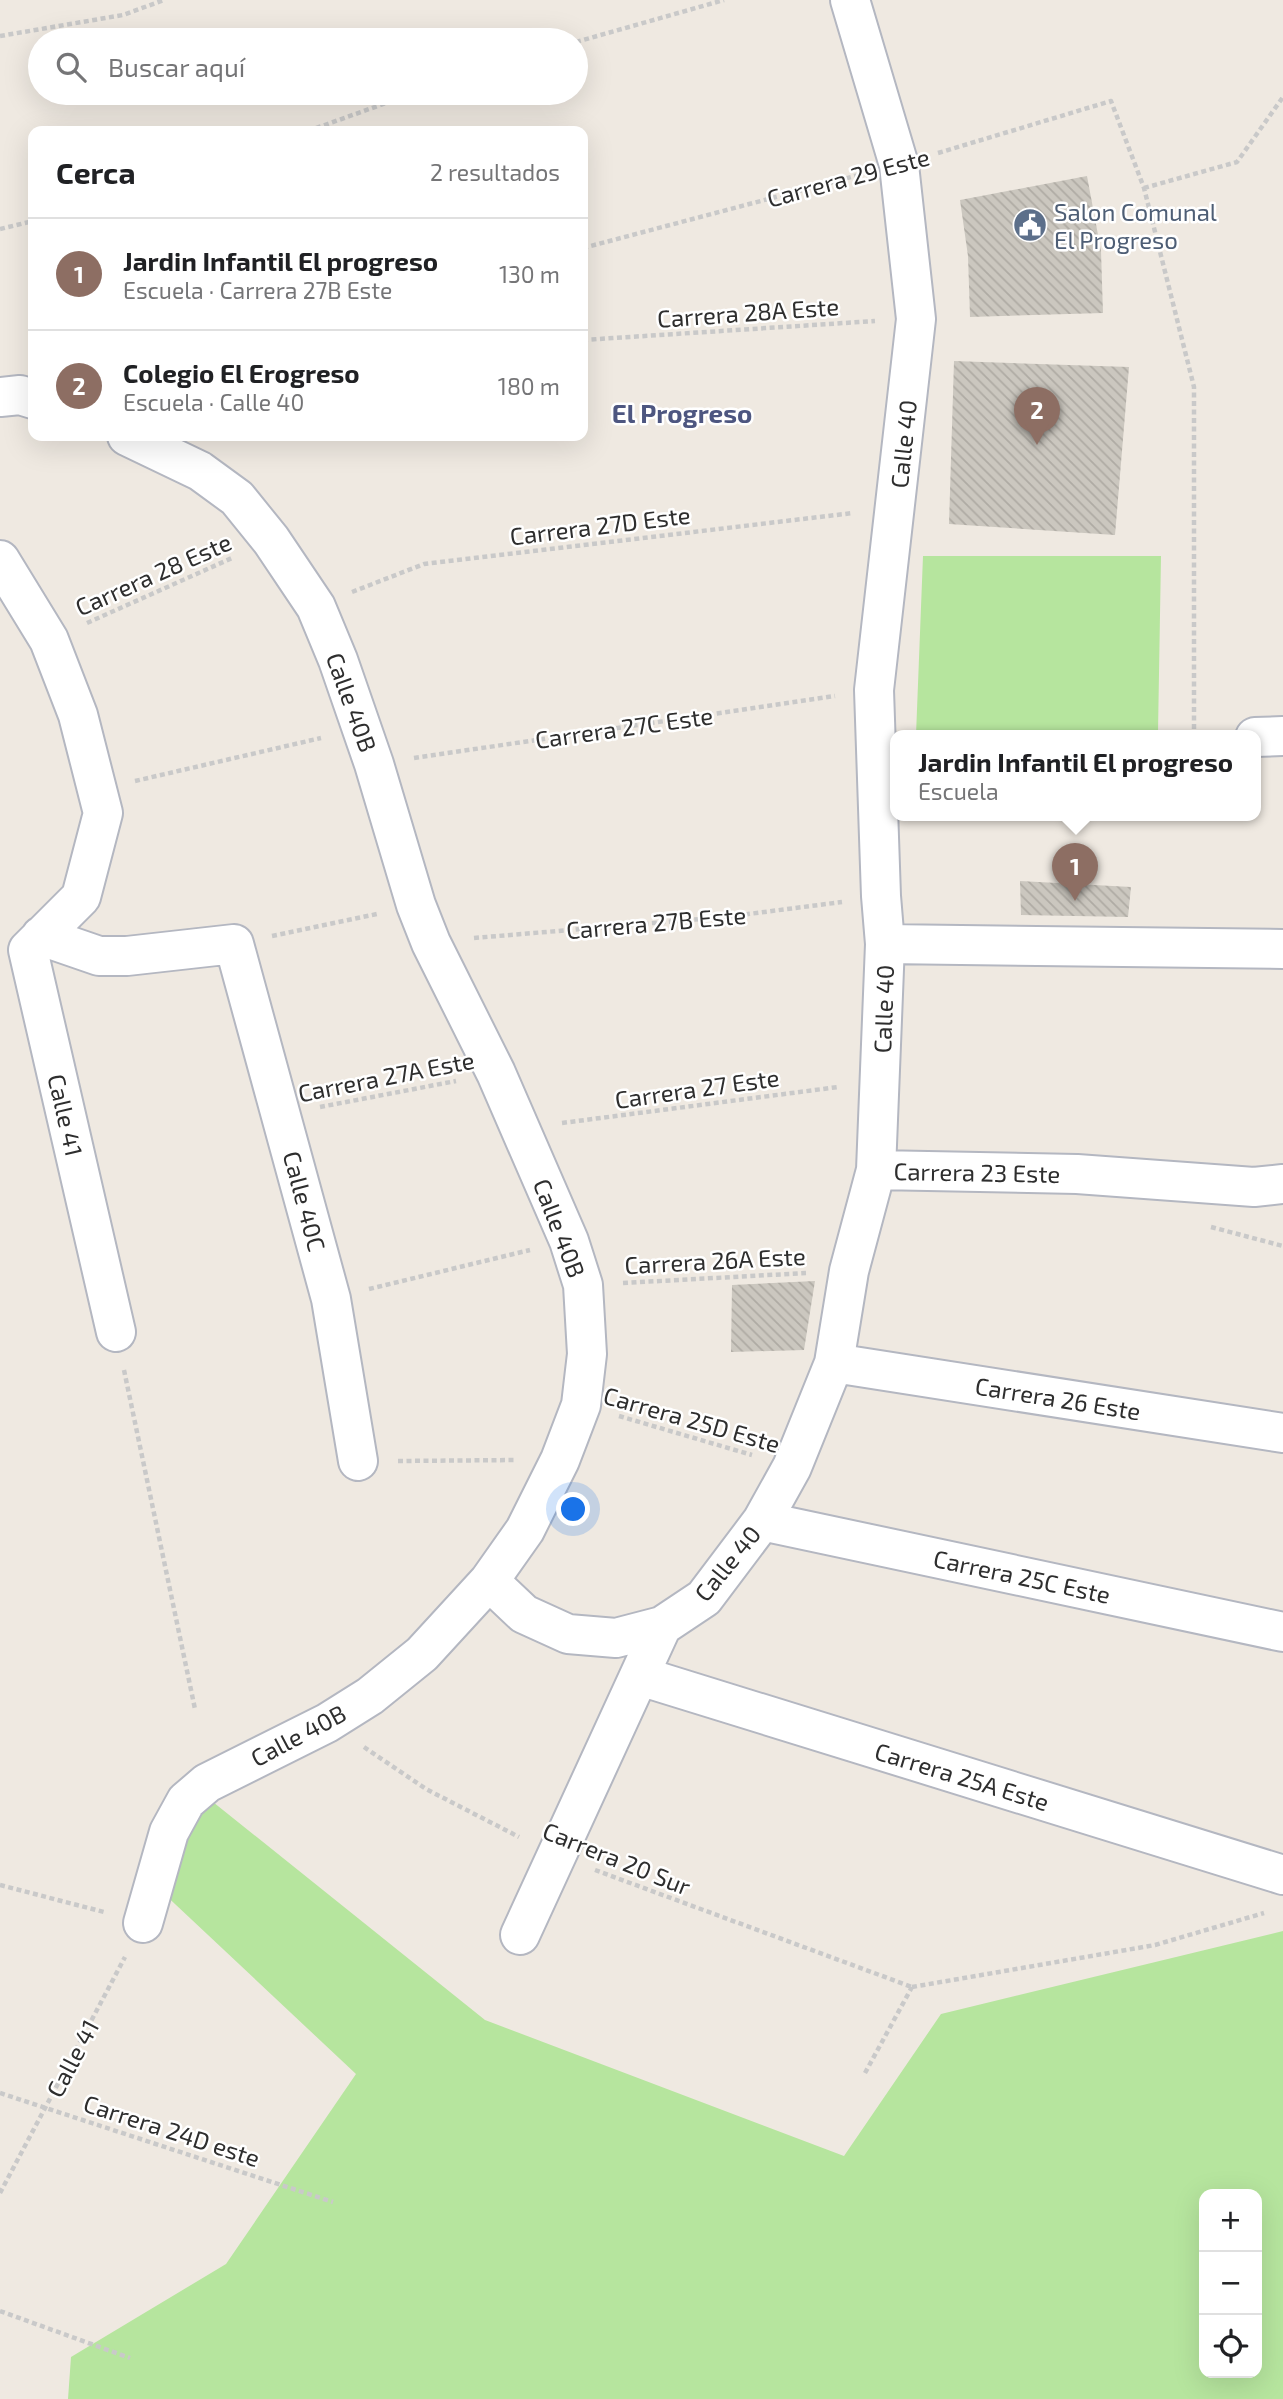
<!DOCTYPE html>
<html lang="es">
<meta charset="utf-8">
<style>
:root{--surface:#fff;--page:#f2f2f2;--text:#202124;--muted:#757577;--line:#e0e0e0;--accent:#4264fb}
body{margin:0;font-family:"Exo 2",sans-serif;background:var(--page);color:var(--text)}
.controls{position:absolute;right:21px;bottom:21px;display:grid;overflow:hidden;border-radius:14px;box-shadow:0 7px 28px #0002}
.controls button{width:63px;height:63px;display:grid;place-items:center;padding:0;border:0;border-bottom:2px solid var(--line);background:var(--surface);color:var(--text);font:35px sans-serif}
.you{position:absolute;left:574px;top:1510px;width:24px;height:24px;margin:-18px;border:5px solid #fff;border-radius:50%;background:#1a73e8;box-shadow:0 0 0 10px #1a73e833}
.badge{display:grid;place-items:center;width:46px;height:46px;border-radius:50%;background:var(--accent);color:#fff;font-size:23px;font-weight:700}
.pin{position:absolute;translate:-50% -58px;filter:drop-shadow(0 2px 4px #0008)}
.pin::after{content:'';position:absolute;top:37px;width:24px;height:21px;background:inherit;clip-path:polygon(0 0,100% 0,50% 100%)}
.popup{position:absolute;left:890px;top:730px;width:371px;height:91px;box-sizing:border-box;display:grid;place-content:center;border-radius:14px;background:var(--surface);filter:drop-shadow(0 2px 5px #0005);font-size:23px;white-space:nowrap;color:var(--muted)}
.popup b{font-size:26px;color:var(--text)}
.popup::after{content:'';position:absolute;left:50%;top:100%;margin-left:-14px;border:14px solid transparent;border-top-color:var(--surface)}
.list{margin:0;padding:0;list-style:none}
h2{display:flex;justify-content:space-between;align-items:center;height:91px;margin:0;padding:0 28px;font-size:30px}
h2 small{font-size:23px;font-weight:400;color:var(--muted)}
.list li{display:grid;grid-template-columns:46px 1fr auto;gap:21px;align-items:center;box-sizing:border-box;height:112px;padding:0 28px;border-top:2px solid var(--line)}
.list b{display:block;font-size:26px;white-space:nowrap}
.list p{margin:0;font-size:23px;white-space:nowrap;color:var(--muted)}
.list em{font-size:23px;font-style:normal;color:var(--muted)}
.icon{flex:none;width:38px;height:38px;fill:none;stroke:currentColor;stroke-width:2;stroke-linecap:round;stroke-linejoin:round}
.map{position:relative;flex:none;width:1283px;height:2399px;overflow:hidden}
.search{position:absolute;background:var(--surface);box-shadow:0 7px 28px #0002;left:28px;top:28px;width:560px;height:77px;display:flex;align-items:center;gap:18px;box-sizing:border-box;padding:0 24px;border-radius:38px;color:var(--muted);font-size:26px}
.panel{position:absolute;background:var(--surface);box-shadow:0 7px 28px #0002;left:28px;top:126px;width:560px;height:315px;border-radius:14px}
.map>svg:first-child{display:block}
.grass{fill:#b6e59e;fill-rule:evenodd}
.building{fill:url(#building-back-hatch)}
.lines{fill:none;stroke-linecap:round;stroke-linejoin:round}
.minor-casing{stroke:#b4b7c1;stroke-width:42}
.path{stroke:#c9c9c9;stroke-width:4.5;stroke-dasharray:5 3.5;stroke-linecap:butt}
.minor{stroke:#fff;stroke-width:38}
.labels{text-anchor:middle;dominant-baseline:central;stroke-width:5;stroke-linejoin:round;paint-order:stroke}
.street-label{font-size:24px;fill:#2e2e2e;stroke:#fff}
.service-label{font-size:24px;fill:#4e5e75;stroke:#fff;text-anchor:start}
.neighbourhood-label{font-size:26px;font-weight:bold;fill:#4d5680;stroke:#fff}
</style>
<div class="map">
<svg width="1283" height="2399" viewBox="0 0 1283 2399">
<defs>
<pattern id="building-back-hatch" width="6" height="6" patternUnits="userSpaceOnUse" patternTransform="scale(1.75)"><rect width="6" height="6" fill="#cbc7bf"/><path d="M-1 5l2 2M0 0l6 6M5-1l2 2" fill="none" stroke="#afaba4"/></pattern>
</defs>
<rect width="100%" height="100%" fill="#efe9e1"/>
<path class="grass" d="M923,556H1161L1158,732L1102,735H916Z
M203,1794L485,2020L844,2156L941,2014L1283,1931V2399H68L71,2357L226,2264L356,2074L159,1889ZM1204,2194H1257V2373H1204Z"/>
<path class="building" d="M1087,176L1101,251L1103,313L970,317L968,256L960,200Z
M954,361L1129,367L1115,535L949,524Z
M1020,881L1131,887L1128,917L1021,915Z
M815,1281L804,1350L731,1352L732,1285Z"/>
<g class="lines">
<g class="minor-casing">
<path id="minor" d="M0,397L20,395L33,399
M127,436L200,471L237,498L271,540L316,607L338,660L374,764L416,905L431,943L496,1073L569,1241L583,1285L587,1354L581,1405L560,1460L525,1530L489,1581L422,1654L370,1696L327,1723L207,1783L186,1801L169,1832L143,1923
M0,560L49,640L78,715L103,813L81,897L28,950
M1255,737L1283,736
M41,936L99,956H127L234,944L331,1299L358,1461
M885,944L1283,949
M28,950L116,1332
M876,1170L1077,1174L1254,1187L1283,1184
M834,1363L1283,1433
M762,1521L1283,1632
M489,1581L524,1614L568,1634L616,1638L662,1626
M640,1676L1283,1875
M520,1935L662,1626L704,1598L762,1521L792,1467L834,1363L849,1271L876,1170L885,944L881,896L874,690L916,319L899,165L850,0"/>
</g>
<path class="path" d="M0,36L123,15L164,0
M576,42L724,0
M308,131L414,93
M938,153L1111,101L1144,188L1194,387V735
M1144,188L1237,162L1283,97
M0,229L33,221
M583,248L859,175
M583,340L875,321
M352,592L424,564L853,513
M87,623L232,558
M414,758L835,696
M135,781L321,738
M272,936L377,914
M474,938L725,917L842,902
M320,1107L456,1081
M562,1123L838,1087
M1211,1227L1283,1246
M623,1283L806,1273
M369,1289L530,1250
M124,1370L195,1709
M619,1416L752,1455
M398,1461L515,1460
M364,1747L426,1789L519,1837
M595,1870L912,1987
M0,1885L104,1912
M912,1987L1155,1945L1264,1913
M865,2073L912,1987
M0,2093L333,2202
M0,2193L125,1957
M0,2311L130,2358"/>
<use href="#minor" class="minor"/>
</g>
<defs>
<g id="civic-disc" transform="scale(1.75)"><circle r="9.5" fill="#5c6f8a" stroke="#fff"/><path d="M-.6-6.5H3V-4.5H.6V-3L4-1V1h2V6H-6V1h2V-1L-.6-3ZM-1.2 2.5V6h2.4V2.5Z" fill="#fff"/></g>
</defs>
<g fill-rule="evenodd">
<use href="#civic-disc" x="1030" y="225"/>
</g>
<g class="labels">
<g class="street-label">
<text transform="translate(848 177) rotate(-15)">Carrera 29 Este</text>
<text transform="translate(748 312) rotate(-4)">Carrera 28A Este</text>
<text transform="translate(903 444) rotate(-84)">Calle 40</text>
<text transform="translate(600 525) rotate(-7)">Carrera 27D Este</text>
<text transform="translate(153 574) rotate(-24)">Carrera 28 Este</text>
<text transform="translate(352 702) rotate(70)">Calle 40B</text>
<text transform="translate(624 727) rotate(-8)">Carrera 27C Este</text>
<text transform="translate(656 922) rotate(-5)">Carrera 27B Este</text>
<text transform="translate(883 1009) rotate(-88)">Calle 40</text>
<text transform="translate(386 1076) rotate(-11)">Carrera 27A Este</text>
<text transform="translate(697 1088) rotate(-8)">Carrera 27 Este</text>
<text transform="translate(66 1115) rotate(77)">Calle 41</text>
<text transform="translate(977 1172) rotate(1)">Carrera 23 Este</text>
<text transform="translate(305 1201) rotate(75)">Calle 40C</text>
<text transform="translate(560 1228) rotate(69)">Calle 40B</text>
<text transform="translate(715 1260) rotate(-3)">Carrera 26A Este</text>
<text transform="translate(1058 1398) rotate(9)">Carrera 26 Este</text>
<text transform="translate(692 1419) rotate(16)">Carrera 25D Este</text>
<text transform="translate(727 1563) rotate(-51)">Calle 40</text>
<text transform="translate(1022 1576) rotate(12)">Carrera 25C Este</text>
<text transform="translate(298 1735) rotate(-28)">Calle 40B</text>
<text transform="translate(962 1776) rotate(17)">Carrera 25A Este</text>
<text transform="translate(617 1858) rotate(22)">Carrera 20 Sur</text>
<text transform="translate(72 2058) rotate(-62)">Calle 41</text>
<text transform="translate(172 2130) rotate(18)">Carrera 24D este</text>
</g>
<g class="service-label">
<text x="1054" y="211">Salon Comunal<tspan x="1054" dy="28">El Progreso</tspan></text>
</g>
<g class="neighbourhood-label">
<text x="682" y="412">El Progreso</text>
</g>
</g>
</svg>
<div class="controls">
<button>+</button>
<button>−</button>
<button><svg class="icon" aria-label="locate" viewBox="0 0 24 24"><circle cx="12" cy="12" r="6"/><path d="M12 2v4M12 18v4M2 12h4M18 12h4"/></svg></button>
</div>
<div class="you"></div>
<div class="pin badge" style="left:1075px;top:901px;background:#8d6e63">1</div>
<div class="popup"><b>Jardin Infantil El progreso</b>Escuela</div>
<div class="pin badge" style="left:1037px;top:445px;background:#8d6e63">2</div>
<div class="search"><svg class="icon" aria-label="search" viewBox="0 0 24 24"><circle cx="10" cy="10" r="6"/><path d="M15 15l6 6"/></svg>Buscar aquí</div>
<section class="panel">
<h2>Cerca<small>2 resultados</small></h2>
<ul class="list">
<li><span class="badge" style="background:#8d6e63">1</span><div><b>Jardin Infantil El progreso</b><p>Escuela · Carrera 27B Este</p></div><em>130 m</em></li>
<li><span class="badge" style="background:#8d6e63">2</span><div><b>Colegio El Erogreso</b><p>Escuela · Calle 40</p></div><em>180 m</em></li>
</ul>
</section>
</div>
